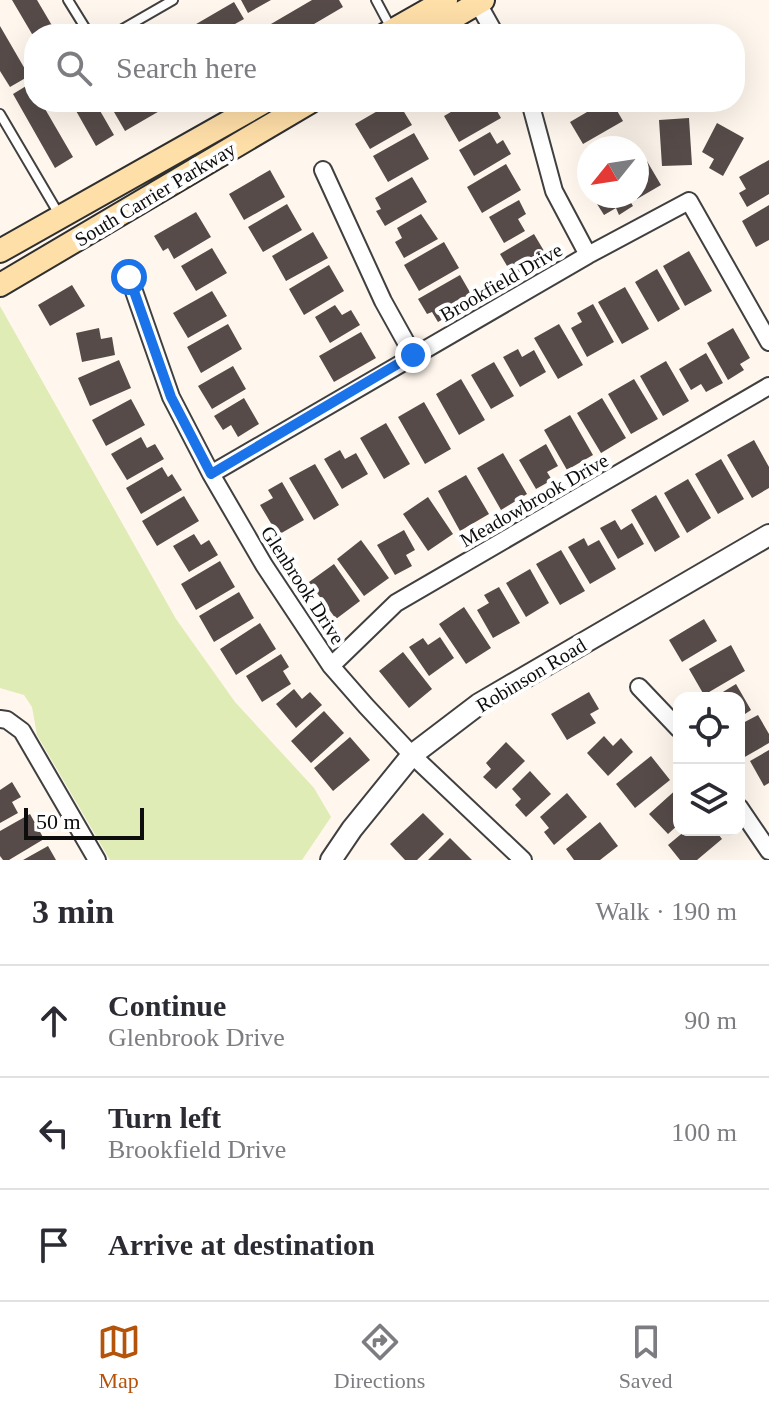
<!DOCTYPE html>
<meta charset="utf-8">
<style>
:root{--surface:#fff;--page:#f7f7f7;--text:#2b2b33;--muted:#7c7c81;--line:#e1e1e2;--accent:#b45309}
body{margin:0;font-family:Georgia,serif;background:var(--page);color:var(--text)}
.controls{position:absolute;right:24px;bottom:24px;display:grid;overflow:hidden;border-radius:16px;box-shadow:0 8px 32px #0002}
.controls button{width:72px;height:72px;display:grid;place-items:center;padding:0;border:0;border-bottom:2px solid var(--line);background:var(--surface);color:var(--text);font:40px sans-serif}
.compass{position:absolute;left:577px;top:136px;width:72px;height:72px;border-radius:50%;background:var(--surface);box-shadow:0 8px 32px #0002;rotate:240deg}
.scale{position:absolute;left:24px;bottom:20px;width:120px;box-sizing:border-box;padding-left:8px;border:4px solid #0d0d0d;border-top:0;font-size:22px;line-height:28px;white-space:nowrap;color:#0d0d0d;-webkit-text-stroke:6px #fff;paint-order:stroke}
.stop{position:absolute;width:24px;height:24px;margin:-18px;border:6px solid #1a73e8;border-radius:50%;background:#fff}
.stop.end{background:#1a73e8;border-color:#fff;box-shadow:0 2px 8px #0008}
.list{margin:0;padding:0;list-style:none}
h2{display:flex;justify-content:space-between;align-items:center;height:104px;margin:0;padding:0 32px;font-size:34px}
h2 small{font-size:26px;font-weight:400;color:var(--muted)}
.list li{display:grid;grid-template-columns:52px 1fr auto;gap:24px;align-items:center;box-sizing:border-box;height:112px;padding:0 32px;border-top:2px solid var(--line)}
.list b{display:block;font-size:30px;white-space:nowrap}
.list p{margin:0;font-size:26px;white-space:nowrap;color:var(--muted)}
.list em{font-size:26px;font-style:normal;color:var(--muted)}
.icon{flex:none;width:44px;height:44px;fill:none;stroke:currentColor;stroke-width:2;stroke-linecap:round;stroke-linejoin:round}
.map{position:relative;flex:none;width:769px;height:860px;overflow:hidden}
.search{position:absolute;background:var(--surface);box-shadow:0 8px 32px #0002;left:24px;right:24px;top:24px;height:88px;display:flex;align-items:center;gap:20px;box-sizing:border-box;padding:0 28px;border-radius:32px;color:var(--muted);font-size:30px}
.sheet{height:440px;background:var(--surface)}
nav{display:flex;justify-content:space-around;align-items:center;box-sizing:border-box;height:112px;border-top:2px solid var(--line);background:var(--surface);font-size:22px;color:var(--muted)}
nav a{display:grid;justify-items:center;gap:4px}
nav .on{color:var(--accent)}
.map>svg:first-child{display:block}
.green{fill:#dfecb5}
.building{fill:#564b49}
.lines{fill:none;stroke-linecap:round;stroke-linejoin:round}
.service-casing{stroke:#404040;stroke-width:12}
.minor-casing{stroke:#404040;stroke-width:20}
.tertiary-casing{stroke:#404040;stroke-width:24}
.secondary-casing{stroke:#2f2f2f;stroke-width:26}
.service{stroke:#fff;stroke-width:8}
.minor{stroke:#fff;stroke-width:16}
.tertiary{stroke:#fff;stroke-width:20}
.secondary{stroke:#ffdfa8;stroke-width:22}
.route{stroke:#1a73e8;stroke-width:10}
.labels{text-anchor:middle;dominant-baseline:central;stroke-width:8;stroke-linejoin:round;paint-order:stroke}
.street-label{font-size:20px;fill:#0d0d0d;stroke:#fff}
</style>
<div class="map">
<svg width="769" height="860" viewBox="0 0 769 860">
<rect width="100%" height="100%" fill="#fff7ed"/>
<path class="green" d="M0,306L176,619L235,702L314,788L331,817L302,860H110L37,735L32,707L24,695L0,688Z"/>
<path class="building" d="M12,0H37L57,34H32Z
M241,0H271L248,13Z
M312,0H339L343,7L297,34H260L259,31Z
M234,2L244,19L217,34H179Z
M0,26L29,76L10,87L0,71Z
M31,83L34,89V102H41L73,157L55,168L13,94Z
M71,102H95L114,135L96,146Z
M132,102H175L125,131L114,112Z
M393,102H398L412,125L370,149L355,124Z
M468,102H492L501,118L459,142L444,116Z
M604,102H612L623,121L583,144L570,122Z
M689,118L692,165L662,166L659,120Z
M717,123L744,138L723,176L709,168L714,159L702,152Z
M490,132L497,144L503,140L511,154L474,176L459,150Z
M414,133L429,159L388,182L373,156Z
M641,151L661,185L637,199V154Z
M769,160V194L747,207L739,193L746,189L739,177Z
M506,164L521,190L482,213L467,187Z
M270,170L285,197L244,220L229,194Z
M412,177L427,202L385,226L376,211L381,209L375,198Z
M592,196H627L633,206L619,215L616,208L604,215Z
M519,200L526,214L518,219L525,231L504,243L489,217Z
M287,204L302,230L263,252L248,227Z
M769,205V240L756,247L742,221Z
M196,212L211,237L174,259L168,248L163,251L154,236Z
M421,214L438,239L404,258L395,242L402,238L397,228Z
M313,232L328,258L286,281L272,256Z
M534,234L547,256L513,276L500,254Z
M444,242L459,268L419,291L404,265Z
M212,248L227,273L196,291L181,266Z
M689,251L712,291L685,306L663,266Z
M329,265L344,291L304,315L289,289Z
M657,269L680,309L658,322L635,282Z
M460,275L475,301L438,322L432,312L427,314L418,299Z
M72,285L85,306L50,326L38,305Z
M625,287L649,329L622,344L598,302Z
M212,291L227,316L188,338L173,313Z
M593,304L614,342L587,357L571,328L582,322L577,313Z
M335,305L342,315L351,310L360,325L330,343L315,317Z
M228,324L242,349L201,373L187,347Z
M559,324L583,365L558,379L534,338Z
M99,328L101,339L112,337L115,355L82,362L76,333Z
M733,328L750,358L740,364L744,370L728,380L707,343Z
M361,332L376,358L334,382L319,356Z
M518,349L522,357L534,350L546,372L520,387L503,357Z
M706,353L723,383L706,392L701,384L691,390L679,369Z
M119,360L131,388L90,406L78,378Z
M666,361L689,401L663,416L640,376Z
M494,362L514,396L491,409L471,375Z
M233,366L246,389L212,409L198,386Z
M461,379L485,420L459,435L436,394Z
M634,379L658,419L631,434L608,394Z
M244,398L259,424L238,437L231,425L223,430L214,416Z
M602,398L626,438L601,453L577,413Z
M131,399L145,425L106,446L92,420Z
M424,402L451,449L425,464L398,417Z
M570,415L593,455L567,470L544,430Z
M386,423L410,464L384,479L360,438Z
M141,437L147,448L155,444L164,459L127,480L111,454Z
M754,440L769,467V488L752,498L727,455Z
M546,444L558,466L547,472L552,480L536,489L519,460Z
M340,450L345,459L356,453L368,474L342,489L324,459Z
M503,453L527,494L501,510L477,468Z
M721,459L744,499L718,514L695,474Z
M315,464L339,505L314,520L289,478Z
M162,467L168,477L172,474L182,490L141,514L126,488Z
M466,475L489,514L460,531L438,491Z
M688,479L711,518L687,533L664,493Z
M282,482L304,520L278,535L260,505L273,498L268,490Z
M656,495L680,537L655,552L631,510Z
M184,496L199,521L157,546L142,521Z
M428,497L453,534L428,551L403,514Z
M615,520L621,530L632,523L644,544L618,559L600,528Z
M404,530L415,550L406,555L412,566L395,575L377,545Z
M194,534L201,545L209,540L218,555L189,572L173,546Z
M584,538L588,546L599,540L616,569L590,584L568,547Z
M361,540L389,578L364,596L337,559Z
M561,550L585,591L560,605L536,564Z
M220,561L235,587L196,610L181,584Z
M334,564L360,601L336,619L309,582Z
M530,569L549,603L526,617L506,583Z
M499,587L520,623L493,638L477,610L489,603L484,595Z
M239,592L254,618L214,642L199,616Z
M464,607L491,648L466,664L439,624Z
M704,619L717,641L682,662L669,640Z
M260,623L276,649L236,675L220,649Z
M440,637L454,658L429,676L409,647L423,638L428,645Z
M731,645L745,671L704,695L689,669Z
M403,652L432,689L409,708L379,671Z
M281,654L289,667L283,671L291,684L262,702L246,676Z
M736,684L751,710L739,718V698H713Z
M294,689L302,699L310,692L322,705L296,728L276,704Z
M589,692L599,709L590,714L596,723L567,740L551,714Z
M324,711L344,733L311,763L291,741Z
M758,715L769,734V743L743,758L739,751V740L742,738L739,725Z
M604,736L613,746L621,738L633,752L608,776L587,753Z
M350,737L370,760L333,791L314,768Z
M506,742L525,761L496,789L483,777L491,769L486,763Z
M769,750V783L764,786L750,761Z
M651,756L670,780L635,808L616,784Z
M530,771L551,794L526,817L515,805L521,799L512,789Z
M12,782L21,797L12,802L18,813L0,823V790Z
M679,787V824L668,834L649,814Z
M567,793L587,817L554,845L544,832L549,828L540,817Z
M423,813L444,834L417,860H405L390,844Z
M30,814L44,839L9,860H3L0,856V831Z
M600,822L618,846L600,860H574L566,849Z
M686,830H715L722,839L697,860H680L668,845Z
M450,838L472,860H428Z
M48,846L56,860H23Z"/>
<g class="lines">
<g class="service-casing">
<path id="service" d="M68,0L89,34
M376,0L392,30
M114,34L173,0
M0,114L60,216"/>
</g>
<g class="minor-casing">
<path id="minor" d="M476,0L495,34
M530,102L554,191L588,255
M323,170L383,301L413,355
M129,277L171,397L211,474L264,565L331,666L366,706L412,755L523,860
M211,474L588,255L689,201L769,342
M331,666L396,603L769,386
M639,687L679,729
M0,719L7,720L22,731L97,860
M739,807L769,851"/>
</g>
<g class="tertiary-casing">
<path id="tertiary" d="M331,860L352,829L412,755L479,704L769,535"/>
</g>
<g class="secondary-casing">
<path id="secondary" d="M386,34L446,0
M425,34L483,0
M0,251L264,102
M0,285L310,102"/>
</g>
<use href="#service" class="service"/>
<use href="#minor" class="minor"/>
<use href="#tertiary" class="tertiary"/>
<use href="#secondary" class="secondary"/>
</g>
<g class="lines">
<path class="route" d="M129,277L171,397L211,474L413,355"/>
</g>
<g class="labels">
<g class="street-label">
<text transform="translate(155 194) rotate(-31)">South Carrier Parkway</text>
<text transform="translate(501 282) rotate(-30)">Brookfield Drive</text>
<text transform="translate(534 500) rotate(-30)">Meadowbrook Drive</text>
<text transform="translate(303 585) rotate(57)">Glenbrook Drive</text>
<text transform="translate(531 675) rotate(-31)">Robinson Road</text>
</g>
</g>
</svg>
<div class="controls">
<button><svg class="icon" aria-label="locate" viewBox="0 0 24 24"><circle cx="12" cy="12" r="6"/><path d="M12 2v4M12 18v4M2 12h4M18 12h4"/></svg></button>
<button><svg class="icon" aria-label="layers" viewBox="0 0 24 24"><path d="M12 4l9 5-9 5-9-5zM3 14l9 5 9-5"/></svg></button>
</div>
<svg class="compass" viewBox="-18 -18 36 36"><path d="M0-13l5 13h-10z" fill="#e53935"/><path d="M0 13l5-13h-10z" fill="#7c7c81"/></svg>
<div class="scale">50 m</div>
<div class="stop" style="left:129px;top:277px"></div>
<div class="stop end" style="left:413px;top:355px"></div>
<div class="search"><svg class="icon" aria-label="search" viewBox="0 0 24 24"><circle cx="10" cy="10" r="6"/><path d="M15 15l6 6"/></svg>Search here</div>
</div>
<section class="sheet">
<h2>3 min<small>Walk · 190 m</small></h2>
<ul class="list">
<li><svg class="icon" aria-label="ahead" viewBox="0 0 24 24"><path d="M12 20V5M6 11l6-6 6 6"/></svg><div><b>Continue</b><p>Glenbrook Drive</p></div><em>90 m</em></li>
<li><svg class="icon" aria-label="left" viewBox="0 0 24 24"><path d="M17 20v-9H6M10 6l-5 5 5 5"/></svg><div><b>Turn left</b><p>Brookfield Drive</p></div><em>100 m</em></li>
<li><svg class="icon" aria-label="arrive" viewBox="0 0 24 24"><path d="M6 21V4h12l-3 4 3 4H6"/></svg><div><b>Arrive at destination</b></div></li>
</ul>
</section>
<nav>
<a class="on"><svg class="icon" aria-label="map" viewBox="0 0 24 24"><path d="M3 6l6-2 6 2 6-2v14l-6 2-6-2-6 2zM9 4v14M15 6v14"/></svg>Map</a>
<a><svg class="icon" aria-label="directions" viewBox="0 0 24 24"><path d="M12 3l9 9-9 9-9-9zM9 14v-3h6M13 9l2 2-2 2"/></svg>Directions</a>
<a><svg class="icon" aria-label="saved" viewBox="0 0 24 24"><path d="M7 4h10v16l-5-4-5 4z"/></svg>Saved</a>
</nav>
